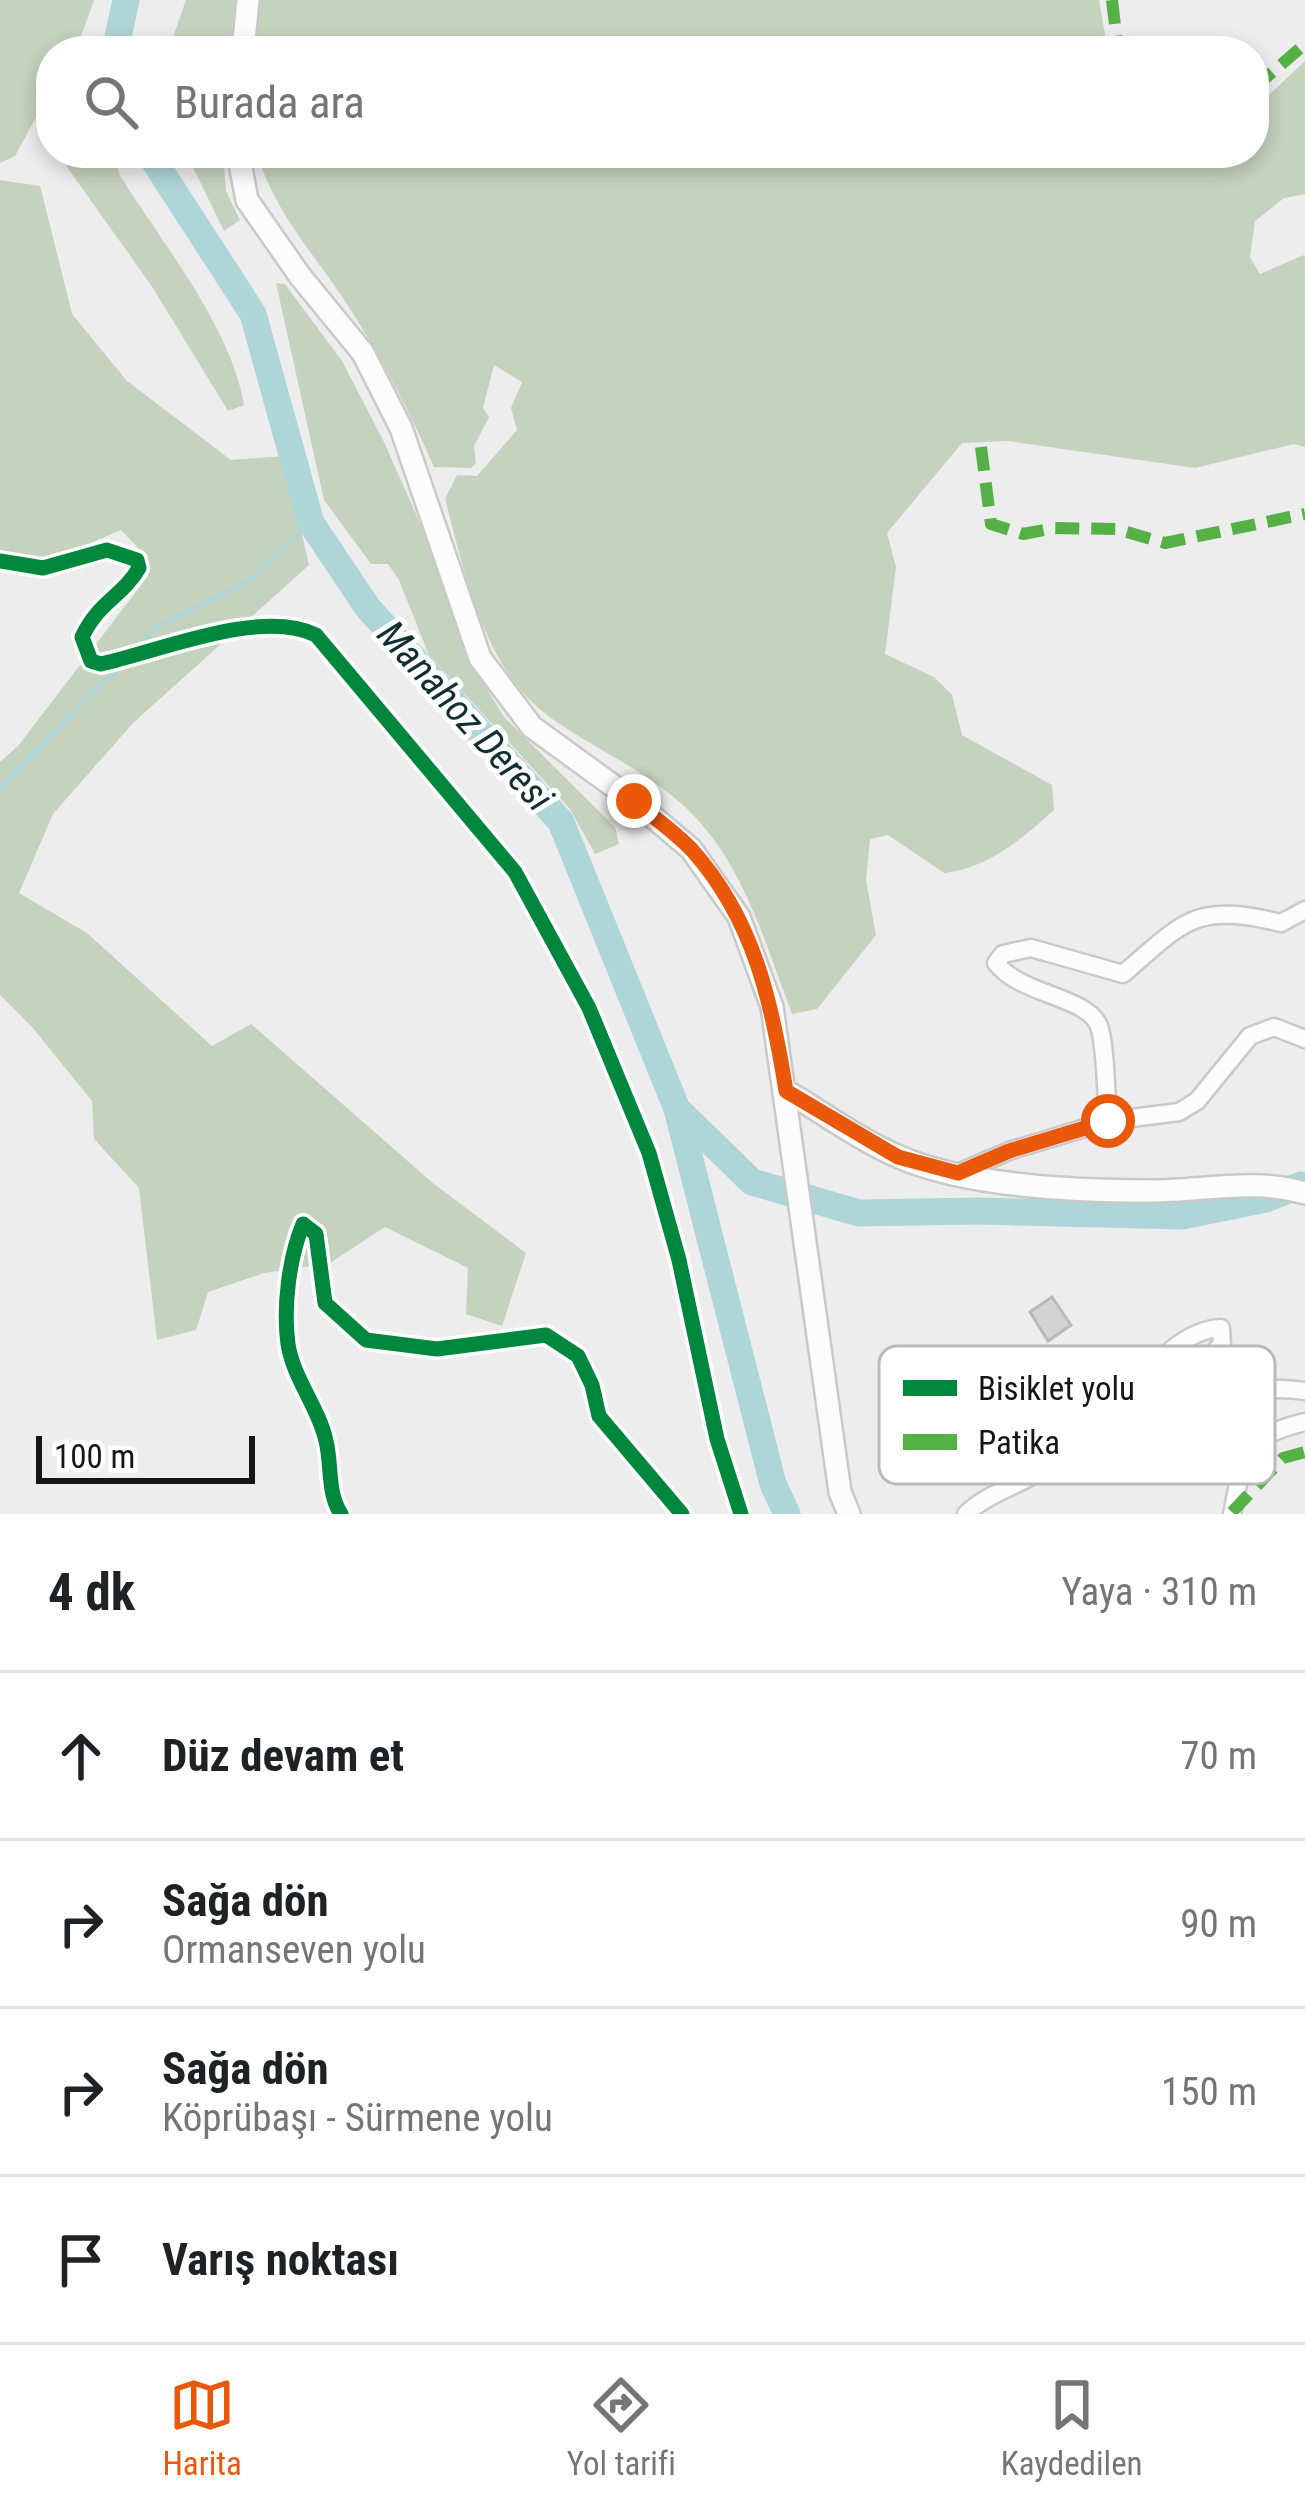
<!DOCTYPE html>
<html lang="tr">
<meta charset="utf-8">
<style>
:root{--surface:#fff;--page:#f2f2f2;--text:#202124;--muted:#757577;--line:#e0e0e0;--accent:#ea580c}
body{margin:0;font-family:"Roboto Condensed",sans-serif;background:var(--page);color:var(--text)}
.scale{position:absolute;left:36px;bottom:30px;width:219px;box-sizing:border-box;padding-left:12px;border:6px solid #151516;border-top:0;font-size:33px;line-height:42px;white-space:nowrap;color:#151516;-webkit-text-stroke:9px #fff;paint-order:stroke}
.stop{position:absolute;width:36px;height:36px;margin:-27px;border:9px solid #ea580c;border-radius:50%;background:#fff}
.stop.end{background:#ea580c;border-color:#fff;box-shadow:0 3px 12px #0008}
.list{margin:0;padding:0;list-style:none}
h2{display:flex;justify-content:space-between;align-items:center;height:156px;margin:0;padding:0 48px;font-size:51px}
h2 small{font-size:39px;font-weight:400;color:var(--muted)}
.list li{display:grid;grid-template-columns:78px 1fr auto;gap:36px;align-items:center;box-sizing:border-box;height:168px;padding:0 48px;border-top:3px solid var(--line)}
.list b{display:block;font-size:45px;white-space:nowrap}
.list p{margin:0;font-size:39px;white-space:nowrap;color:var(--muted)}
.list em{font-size:39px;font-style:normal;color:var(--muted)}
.icon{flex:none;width:66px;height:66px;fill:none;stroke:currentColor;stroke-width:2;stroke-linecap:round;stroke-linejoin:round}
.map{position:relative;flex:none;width:1305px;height:1514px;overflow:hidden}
.search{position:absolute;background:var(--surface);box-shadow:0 6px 18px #0003;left:36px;right:36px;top:36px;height:132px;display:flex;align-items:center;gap:30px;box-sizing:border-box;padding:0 42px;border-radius:48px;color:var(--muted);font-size:45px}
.sheet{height:828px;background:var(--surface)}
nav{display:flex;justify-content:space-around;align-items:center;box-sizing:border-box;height:168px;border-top:3px solid var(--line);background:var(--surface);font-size:33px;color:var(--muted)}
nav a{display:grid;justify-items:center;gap:6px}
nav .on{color:var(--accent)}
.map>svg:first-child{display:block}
.forest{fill:#c5d2bd}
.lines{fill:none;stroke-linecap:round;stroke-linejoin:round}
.stream{stroke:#aed5d7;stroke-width:4.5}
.river{stroke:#aed5d7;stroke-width:27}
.building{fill:#d4d3d3;stroke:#bab9b9;stroke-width:3}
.minor-casing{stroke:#c9c9c9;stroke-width:21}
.major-casing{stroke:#c9c9c9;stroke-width:26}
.minor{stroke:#fcfcfc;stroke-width:16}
.major{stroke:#fcfcfc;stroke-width:21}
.quiet{stroke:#55b145;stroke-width:12;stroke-dasharray:24 12;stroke-linecap:butt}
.cycleway-casing{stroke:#fff;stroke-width:22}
.cycleway{stroke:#00873e;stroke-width:15}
.route{stroke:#ea580c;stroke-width:15}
.labels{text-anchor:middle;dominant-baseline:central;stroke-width:10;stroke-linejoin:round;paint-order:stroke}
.water-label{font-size:39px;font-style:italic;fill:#112f30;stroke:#fff}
.key{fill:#fff;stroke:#b9b9b9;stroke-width:3}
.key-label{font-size:33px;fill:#151516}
</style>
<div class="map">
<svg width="1305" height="1514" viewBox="0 0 1305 1514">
<rect width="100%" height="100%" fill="#ededed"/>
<path class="forest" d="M0,0H94L79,42L82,51H51V102L48,95L15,156L0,163Z
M186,0H235L230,51H168Z
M259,0H1099L1108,51H256Z
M1305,61V194L1284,198L1255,221L1250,257L1260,274L1304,255L1305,257V447L1294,444L1195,468L1008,441L962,443L887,533L896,567L885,654L934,677L952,695L962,735L1052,785L1054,810C1022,839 988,868 944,873L888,835L870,839L866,880L876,935L817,1009L792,1014C766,946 746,871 695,817C655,774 597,751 551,718C483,670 465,573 445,499L457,475L477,476L517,430L511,408L522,382L494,365L483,408L489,417L474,446L476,463L471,468L434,467C409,410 381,357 347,304C315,255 273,210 257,153H1254V109Z
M64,153H113L120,176C162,242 232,329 244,405L228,411L153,288L67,167Z
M186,153H223L226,191L240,220L224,231Z
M0,180L40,186L72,314L127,381L231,460L284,456L309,565L133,723L53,814L19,893L87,933L212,1046L251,1024L434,1184L526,1253L502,1326L466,1314L468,1268L385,1227L330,1263L264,1273L208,1292L196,1330L157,1340L139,1188L94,1139L92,1101L32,1027L0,995V762L18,746L148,576L143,553L121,530C81,547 44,567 0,552Z
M276,283L285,284L342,361L384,442L428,541L471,663L504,717L615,827L619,844L595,854L570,809L429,655L399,580L388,564H371L324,500Z"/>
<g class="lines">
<path class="stream" d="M138,647L157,627L247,582L311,523
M0,788L117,668"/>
<path class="river" d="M115,51L126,0
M149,153L253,314L311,523L368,608L561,822L677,1109L773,1484L787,1514
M677,1109L752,1182L859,1213L979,1211L1182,1216L1266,1199L1301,1185"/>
</g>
<path class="building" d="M1052,1297L1071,1325L1048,1341L1030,1312Z"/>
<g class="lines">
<g class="minor-casing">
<path id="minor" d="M0,561L43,568L107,550L137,560L139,568C122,597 99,601 82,637L91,661L101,664C160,651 260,608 316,635L515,872L589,1008L649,1153L679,1260L717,1439L741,1514
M1108,1121C1106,1098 1106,1046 1099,1026C1087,996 1020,995 996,963L1003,954L1031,948L1123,974C1185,921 1194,902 1281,923L1305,910
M958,1173L1009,1151L1108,1121L1179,1112L1197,1101L1250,1036L1274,1027L1305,1039
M341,1514C327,1493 332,1465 326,1441C319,1408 293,1378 288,1344C283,1307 289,1258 303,1224L316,1234L325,1303L366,1340L437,1349L546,1335L578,1356L592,1385L599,1416L682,1514
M966,1514C989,1492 1021,1485 1047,1467C1067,1454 1089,1436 1106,1419C1138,1388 1173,1330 1221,1328L1222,1344C1192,1373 1155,1420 1171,1463L1189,1459C1225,1407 1237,1381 1305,1391
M1232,1514C1244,1455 1243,1437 1305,1422"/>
</g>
<g class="major-casing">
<path id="major" d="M243,51L248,0
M238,153L247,200L300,276L363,353L401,428L480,658L532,727L634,801L691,849L739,917L772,1007L840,1492L849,1514
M786,1091C822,1112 858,1139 897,1156C964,1186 1077,1191 1150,1191C1203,1191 1255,1178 1305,1193"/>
</g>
<use href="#minor" class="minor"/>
<use href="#major" class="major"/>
<path class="quiet" d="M1112,0L1118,51
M1254,88L1305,44
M981,447L991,524L1023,534L1054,528L1116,529L1165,543L1305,514
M1232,1512L1283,1458L1305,1452"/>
<g class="cycleway-casing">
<path id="cycleway" d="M0,561L43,568L107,550L137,560L139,568C122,597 99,601 82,637L91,661L101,664C160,651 260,608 316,635L515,872L589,1008L649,1153L679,1260L717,1439L741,1514
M341,1514C327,1493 332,1465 326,1441C319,1408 293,1378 288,1344C283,1307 289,1258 303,1224L316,1234L325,1303L366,1340L437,1349L546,1335L578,1356L592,1385L599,1416L682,1514"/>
</g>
<use href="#cycleway" class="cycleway"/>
</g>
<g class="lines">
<path class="route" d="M634,801C653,817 675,832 692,850C754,919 772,1003 786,1091L898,1157L958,1173L1009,1151L1108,1121"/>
</g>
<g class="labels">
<g class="water-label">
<text transform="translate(465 716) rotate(48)">Manahoz Deresi</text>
</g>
</g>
<rect x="879" y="1346" width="396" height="138" rx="18" class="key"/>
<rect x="903" y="1380" width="54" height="16" fill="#00873e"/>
<rect x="903" y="1434" width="54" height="16" fill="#55b145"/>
<g class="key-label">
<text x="978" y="1400">Bisiklet yolu</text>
<text x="978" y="1454">Patika</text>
</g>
</svg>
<div class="scale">100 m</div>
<div class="stop" style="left:1108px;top:1121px"></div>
<div class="stop end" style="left:634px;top:801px"></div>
<div class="search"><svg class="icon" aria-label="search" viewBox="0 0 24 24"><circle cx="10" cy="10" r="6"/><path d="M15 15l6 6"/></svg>Burada ara</div>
</div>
<section class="sheet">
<h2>4 dk<small>Yaya · 310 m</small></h2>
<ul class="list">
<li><svg class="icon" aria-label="ahead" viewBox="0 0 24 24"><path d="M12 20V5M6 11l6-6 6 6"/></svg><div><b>Düz devam et</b></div><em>70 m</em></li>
<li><svg class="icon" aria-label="right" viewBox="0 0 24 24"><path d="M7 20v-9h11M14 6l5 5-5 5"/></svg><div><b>Sağa dön</b><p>Ormanseven yolu</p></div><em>90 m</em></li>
<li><svg class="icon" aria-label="right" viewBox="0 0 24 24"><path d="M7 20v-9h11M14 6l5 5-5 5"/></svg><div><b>Sağa dön</b><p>Köprübaşı - Sürmene yolu</p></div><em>150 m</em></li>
<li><svg class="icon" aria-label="arrive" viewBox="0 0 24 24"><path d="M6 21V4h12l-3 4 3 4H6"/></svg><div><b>Varış noktası</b></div></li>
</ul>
</section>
<nav>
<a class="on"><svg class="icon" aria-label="map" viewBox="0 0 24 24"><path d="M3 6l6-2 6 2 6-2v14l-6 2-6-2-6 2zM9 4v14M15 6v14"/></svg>Harita</a>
<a><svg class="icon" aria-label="directions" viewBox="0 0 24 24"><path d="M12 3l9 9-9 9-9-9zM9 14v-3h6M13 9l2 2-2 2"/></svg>Yol tarifi</a>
<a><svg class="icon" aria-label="saved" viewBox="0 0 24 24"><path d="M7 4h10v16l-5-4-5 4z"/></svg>Kaydedilen</a>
</nav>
